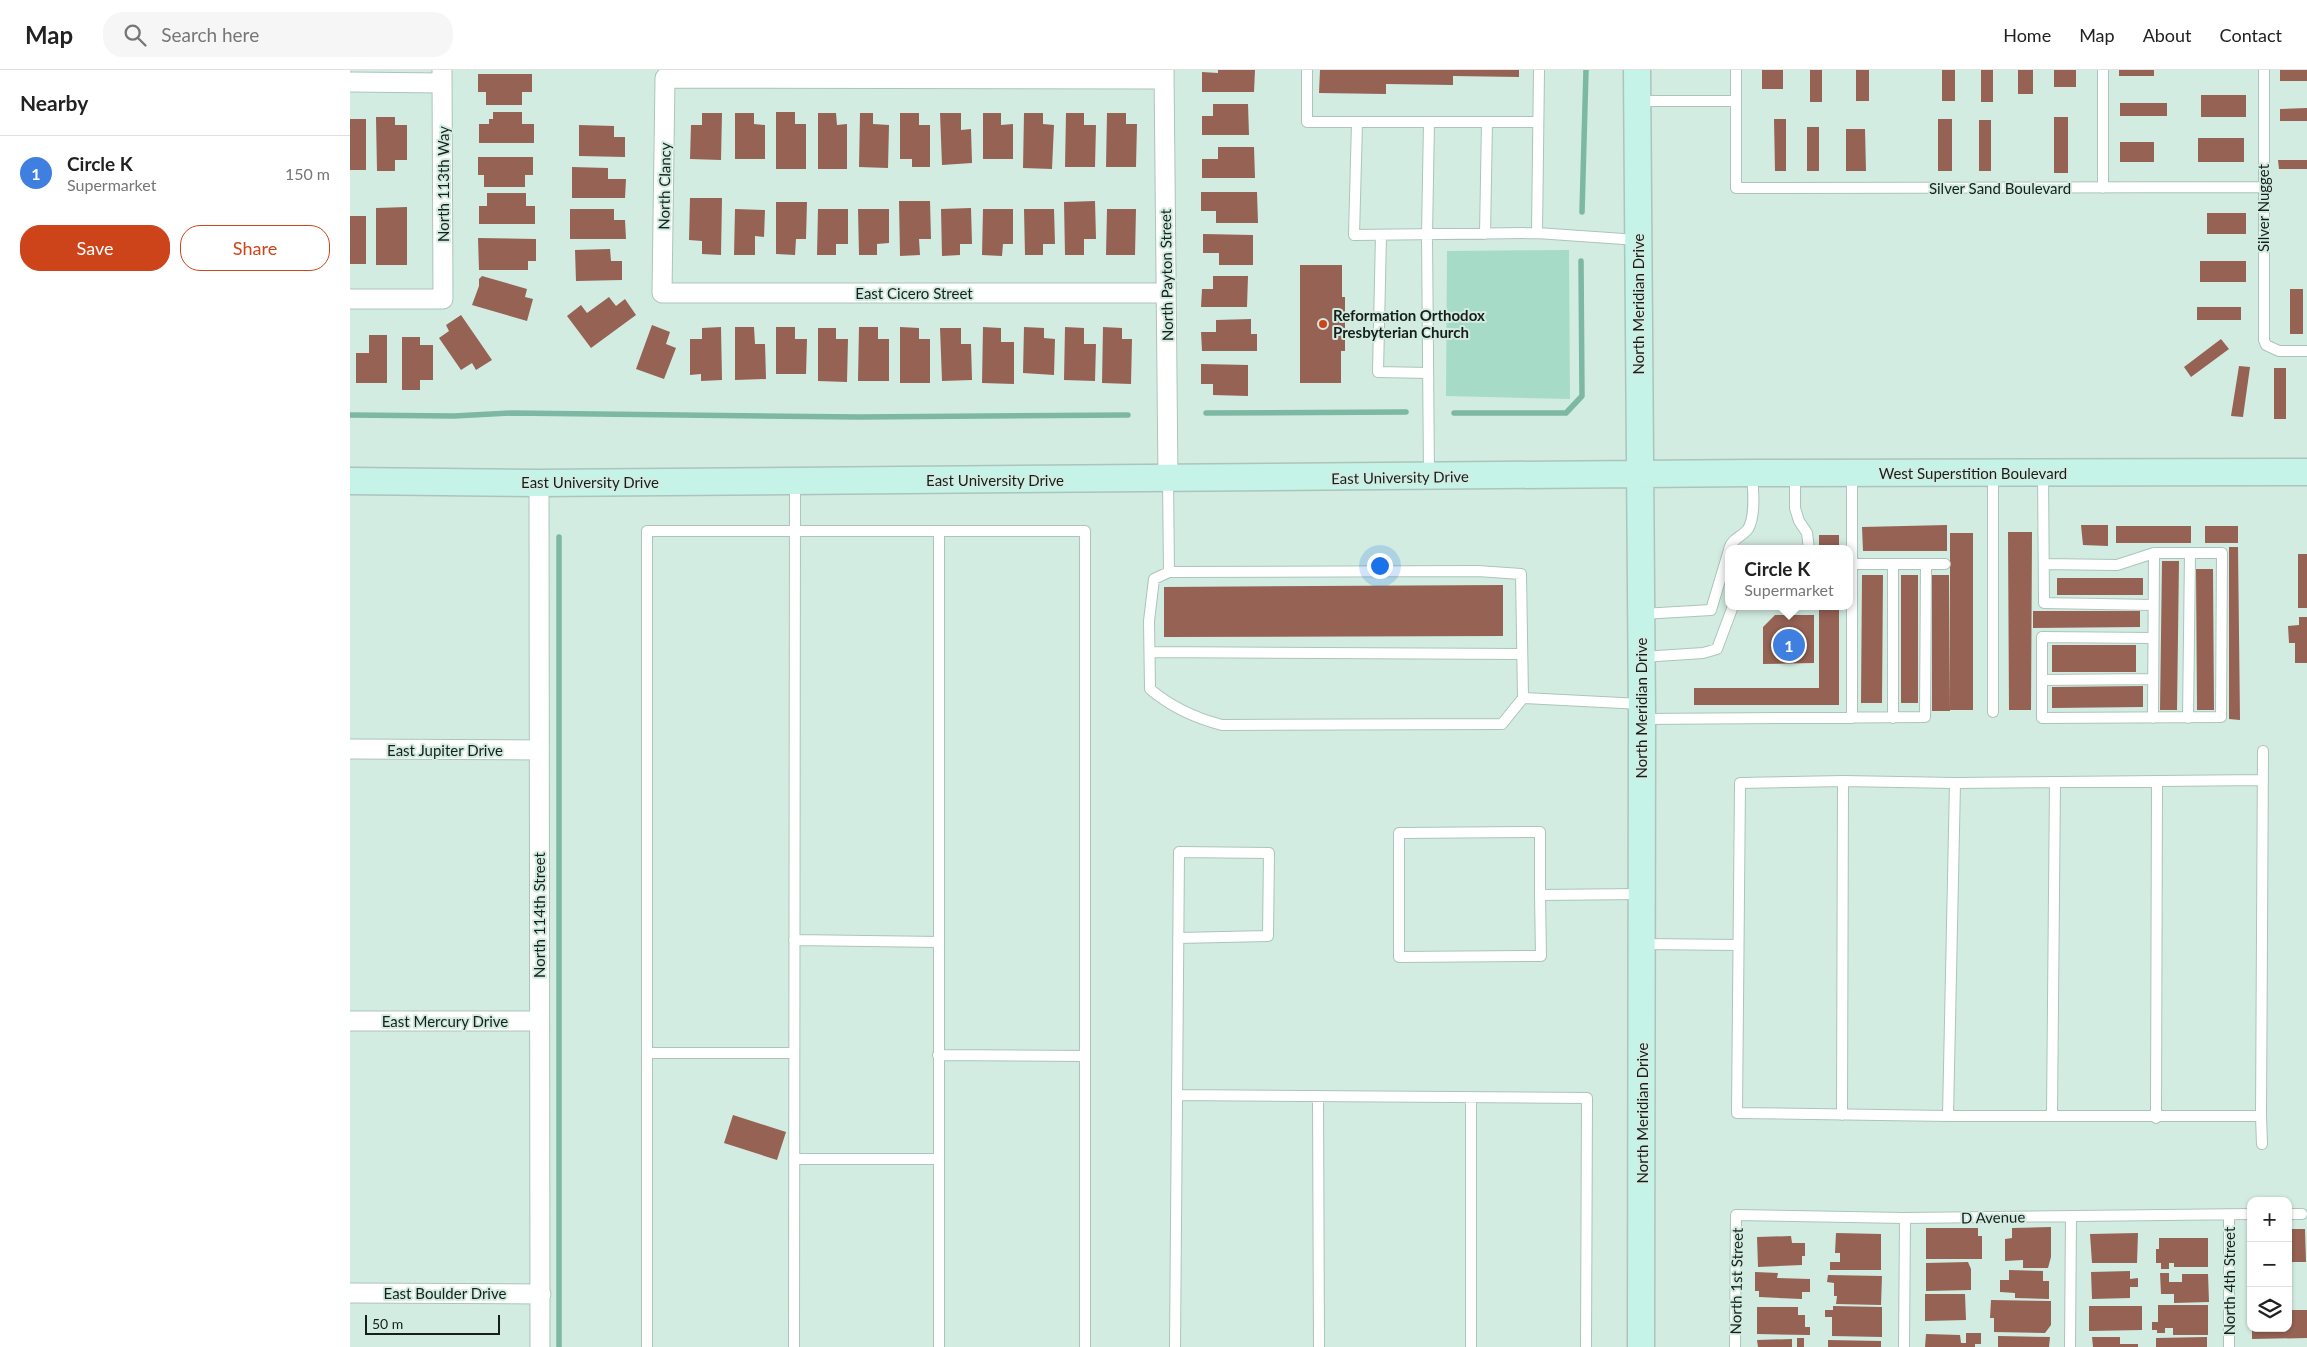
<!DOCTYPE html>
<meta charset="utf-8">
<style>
:root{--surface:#fff;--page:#f6f6f6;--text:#222;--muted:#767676;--line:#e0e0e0;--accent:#cd441b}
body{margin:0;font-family:Lato,sans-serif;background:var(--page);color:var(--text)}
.controls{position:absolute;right:15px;bottom:15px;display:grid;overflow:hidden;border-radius:10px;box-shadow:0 1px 4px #0004}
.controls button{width:45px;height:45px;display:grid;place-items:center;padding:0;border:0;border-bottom:1px solid var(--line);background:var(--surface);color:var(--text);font:25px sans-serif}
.scale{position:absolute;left:15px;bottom:12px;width:135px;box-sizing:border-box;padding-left:5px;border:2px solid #161f1c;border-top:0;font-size:14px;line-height:18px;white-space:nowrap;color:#161f1c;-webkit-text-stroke:4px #d3ece2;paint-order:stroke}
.you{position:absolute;left:1029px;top:495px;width:18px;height:18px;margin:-12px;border:4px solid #fff;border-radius:50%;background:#1a73e8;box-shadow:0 0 0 8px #1a73e833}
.badge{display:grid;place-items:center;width:32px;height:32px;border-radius:50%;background:var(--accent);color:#fff;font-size:16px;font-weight:700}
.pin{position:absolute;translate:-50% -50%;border:2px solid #fff;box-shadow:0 1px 5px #0006}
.popup{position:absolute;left:1375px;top:475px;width:128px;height:65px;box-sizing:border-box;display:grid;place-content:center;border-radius:10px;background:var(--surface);filter:drop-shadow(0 1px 4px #0005);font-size:16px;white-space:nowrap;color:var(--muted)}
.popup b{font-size:19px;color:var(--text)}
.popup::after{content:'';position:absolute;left:50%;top:100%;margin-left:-10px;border:10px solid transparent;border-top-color:var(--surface)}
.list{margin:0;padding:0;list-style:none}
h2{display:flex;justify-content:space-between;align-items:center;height:65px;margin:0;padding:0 20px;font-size:21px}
h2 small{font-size:16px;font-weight:400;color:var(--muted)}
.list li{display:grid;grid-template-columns:32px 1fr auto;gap:15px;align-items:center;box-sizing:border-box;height:75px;padding:0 20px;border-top:1px solid var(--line)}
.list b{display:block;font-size:19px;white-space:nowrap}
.list p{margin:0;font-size:16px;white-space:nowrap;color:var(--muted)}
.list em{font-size:16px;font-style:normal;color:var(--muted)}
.actions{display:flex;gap:10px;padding:15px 20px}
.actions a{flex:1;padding:11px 0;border:1px solid var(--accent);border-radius:20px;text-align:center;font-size:18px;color:var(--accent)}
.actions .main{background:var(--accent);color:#fff}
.icon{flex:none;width:28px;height:28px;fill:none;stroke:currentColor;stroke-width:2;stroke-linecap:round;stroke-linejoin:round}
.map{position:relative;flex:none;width:1957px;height:1277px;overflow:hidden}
header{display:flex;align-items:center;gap:30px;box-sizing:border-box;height:70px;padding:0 25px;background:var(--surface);border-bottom:1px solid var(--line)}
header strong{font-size:24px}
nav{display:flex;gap:28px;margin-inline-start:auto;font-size:18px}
.search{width:350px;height:45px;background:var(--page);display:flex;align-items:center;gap:12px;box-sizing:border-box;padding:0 18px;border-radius:20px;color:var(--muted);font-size:19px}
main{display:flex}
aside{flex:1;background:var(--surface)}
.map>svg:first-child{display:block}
.green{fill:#a6dbc8}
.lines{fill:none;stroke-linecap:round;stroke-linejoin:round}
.stream{stroke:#7cb8a3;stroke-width:5.5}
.building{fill:#956254}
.lane-casing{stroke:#acc4bb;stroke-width:12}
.street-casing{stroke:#acc4bb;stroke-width:21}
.secondary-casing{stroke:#acc4bb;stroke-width:29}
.lane{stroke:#fff;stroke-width:10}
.street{stroke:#fff;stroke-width:19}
.secondary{stroke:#c6f3e7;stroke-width:26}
.poi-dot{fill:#cd441b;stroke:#d3ece2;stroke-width:2}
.labels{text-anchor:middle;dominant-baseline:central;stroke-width:4;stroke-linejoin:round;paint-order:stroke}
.street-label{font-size:15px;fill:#161f1c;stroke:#d3ece2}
.poi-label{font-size:15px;font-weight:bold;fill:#161f1c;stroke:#d3ece2;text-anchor:start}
</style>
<header>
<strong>Map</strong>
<div class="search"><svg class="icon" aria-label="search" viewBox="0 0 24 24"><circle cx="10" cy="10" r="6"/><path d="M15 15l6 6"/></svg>Search here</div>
<nav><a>Home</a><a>Map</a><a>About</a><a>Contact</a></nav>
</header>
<main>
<aside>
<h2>Nearby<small></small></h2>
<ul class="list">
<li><span class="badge" style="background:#3f7fe0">1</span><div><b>Circle K</b><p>Supermarket</p></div><em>150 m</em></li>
</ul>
<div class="actions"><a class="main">Save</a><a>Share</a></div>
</aside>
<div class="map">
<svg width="1957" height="1277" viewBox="0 0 1957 1277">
<rect width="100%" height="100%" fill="#d3ece2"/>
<path class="green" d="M1219,180L1220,329L1096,326L1097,181Z"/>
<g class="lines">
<path class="stream" d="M1232,142L1236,0
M856,343L1056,342
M1104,343H1216L1232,326L1231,191
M0,345L104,346L162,343L508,347L778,345
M209,467V1277"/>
</g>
<path class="building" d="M868,0H905L904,22H852V2L868,3Z
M970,0H1169V7L1103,6V15L1036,14V24L969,23Z
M1412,0H1433V19H1412Z
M1460,0H1472V32H1460Z
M1506,0H1519V31H1506Z
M1592,0H1605V31H1592Z
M1631,0H1643V32H1631Z
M1668,0H1683V24H1668Z
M1704,0H1726V17H1704Z
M1769,0H1804V6H1769Z
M1930,0H1957V11H1930Z
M128,4H182V22H172V35H136V22H128Z
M1851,25H1896V47H1851Z
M1770,33H1817V46H1770Z
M863,34H898L899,65H852V46H863Z
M1957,38V51H1930V39Z
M143,42H172V54H184V73H129V54H139V49H143Z
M426,42H445V54H456V99H426Z
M352,43H372L371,90L340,89L341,55H352Z
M385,43H404V54L415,55V89H385Z
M468,43H486L487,55L497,54V99H468Z
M510,43H523V54L539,55L538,98L509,97Z
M550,43H569V55H580V97H562V89H550Z
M590,43H611V60L621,59L622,93L592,95Z
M633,43H651V55L663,54V89H633Z
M674,43H693V54L704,55L702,99L673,98Z
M716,43H734V55H746L745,97H715Z
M757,43H776V54H787L786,97H756Z
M26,47H45V55H57V90H45V101H27Z
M1704,47H1718V103H1704Z
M0,49H16V100H0Z
M1424,49H1436V101H1425Z
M1588,49H1602V101H1588Z
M1629,50H1641V101H1629Z
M229,55L264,56V67H275V87L229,86Z
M1457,57H1469V101H1457Z
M1496,59H1515L1516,101H1496Z
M1848,68H1894V92H1848Z
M1770,72H1804V92H1770Z
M868,77H904L905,108H852V89H868Z
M128,87H183V105H175V117H134V105H128Z
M1928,90H1957V99H1929Z
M222,97L258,98V109H276L275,128H222Z
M851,122H907L908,153H866V141H851Z
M137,123H176V136H185V154H129V136H137Z
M340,128H372L371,185L352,184V171L339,170Z
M549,131H580L581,169H569L570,185L550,186Z
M745,131L746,169H734V185H715L714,132Z
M426,132H457L456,169H446L445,185L426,184Z
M57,137V195H26V138Z
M621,138L622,174H610V185L592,186L591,139Z
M220,139H264V150H275L276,169H220Z
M385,139L415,140L414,167L405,166V185H384Z
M468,139H498V174H486V185H467Z
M508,139H539V173L527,174V185H509Z
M633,139H663V174H653L652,186L632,185Z
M674,139H704L705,174H693V185H675Z
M757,139H786L785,185H756Z
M1857,143H1896V164H1857Z
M0,146H16V194H0Z
M853,164L903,165V195H869V183H853Z
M128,168L186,169V191H178V200H129Z
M260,179L261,191H272V210L226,211L225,180Z
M1850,191H1896V212H1850Z
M950,195H992V227H995V281H991V313H950Z
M132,206L177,219L175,227L183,229L177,251L122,235L129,216V209Z
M863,206H898L897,237H851L852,219H863Z
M1940,219H1953V264H1940Z
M259,227L266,236L275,229L286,245L241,278L217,246L231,235L237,243Z
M1847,237H1891V250H1847Z
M111,245L142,290L126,300L122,293L111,300L89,268L99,261L96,255Z
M901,249V264H907V281H852L851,262H866V250Z
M302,255L320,262L316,274L326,278L314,309L286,299Z
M371,257L372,310L351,311V304L340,305V269H352V258Z
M385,257H404L405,274H415L416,309L385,310Z
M426,257H445V269H457L456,304H426Z
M509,257H528V269H539V311H508Z
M550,257L569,258V269H580V313H550Z
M633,257L651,258V272H664V314L632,313Z
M674,257L694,258V268L705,269L704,305L673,303Z
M715,257L734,258V274H746L745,311L714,310Z
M753,257L772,258V269H782L781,314L752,313Z
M468,258H486V269H498L497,312L468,311Z
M590,258H611V274H621L622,310L592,311Z
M19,265H37V313H6V283H19Z
M52,267H70V275H83V310H70V320H52Z
M1871,269L1879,279L1841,307L1834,297Z
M851,294L898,295V326L863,325V314H851Z
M1889,296L1900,297L1893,347L1881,346Z
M1924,298H1936V349H1924Z
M1597,455V481H1513L1512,457Z
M1731,455H1758V476L1733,475Z
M1766,456H1841V473H1766Z
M1855,456H1888V473H1855Z
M1658,462H1682L1681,640H1659Z
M1600,463H1623V640H1600Z
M1469,465H1489V479H1469Z
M1387,476H1454V479H1387Z
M1879,477H1888L1890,650L1879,649Z
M1948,484H1957V538H1948Z
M1812,491H1829L1827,640H1810Z
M1846,499H1863L1864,640H1847Z
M1512,505H1533L1532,633H1511Z
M1551,505H1568V633H1551Z
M1582,505H1599L1600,641H1582Z
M1707,508H1793V525H1707Z
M1153,515V566L814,567V517Z
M1469,536H1489V635H1344V618H1469Z
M1683,541H1790V557L1683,558Z
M1425,545H1464V593L1413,594V557Z
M1949,547H1957V593H1945V573H1939L1938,556L1949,555Z
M1702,575H1786V602H1702Z
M1793,616V637L1702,638V617Z
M383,1045L436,1062L427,1090L374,1073Z
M1701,1157V1187L1698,1198H1673V1190L1655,1191V1169L1662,1168V1158Z
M1576,1158H1628V1166H1632V1189H1576Z
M1938,1159H1955L1956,1192H1938Z
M1486,1163L1531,1164V1200H1480V1192H1490V1183H1485Z
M1788,1163L1787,1193H1742L1740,1164Z
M1441,1166L1442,1173H1455V1186H1452V1195L1408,1197L1407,1167Z
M1809,1168H1858V1197H1824V1193H1819V1199H1811V1193H1806V1179H1809Z
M1618,1192L1621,1199V1220L1576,1221V1193Z
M1659,1200L1693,1201V1211H1699V1229L1665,1228V1223L1650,1222V1210H1659Z
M1780,1201V1209L1788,1208V1217H1780V1228L1742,1229L1741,1202Z
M1405,1202L1428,1203L1427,1208L1460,1209V1222H1452V1229L1409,1227V1221H1405Z
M1810,1203H1819V1212H1832V1204H1858L1859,1232L1824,1233V1224H1811Z
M1478,1205L1532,1206L1531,1235L1486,1234L1487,1226H1484V1213L1477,1212Z
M1575,1224H1615L1616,1250L1575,1251Z
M1641,1230L1701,1231V1255L1695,1263L1644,1262V1248H1640Z
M1808,1235H1858V1265H1823V1258H1815V1263H1807V1260H1802V1252H1808Z
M1483,1236L1532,1237V1267L1482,1266V1247H1475V1240H1483Z
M1739,1236H1792V1260L1739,1261Z
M1407,1237H1448V1245H1455V1257H1460V1265L1407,1264Z
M1938,1240H1957V1268L1902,1269V1258H1938Z
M1616,1263H1631V1274H1625V1277H1575L1576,1264L1610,1265L1611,1273H1616Z
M1648,1266L1700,1267L1699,1277H1648Z
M1742,1267H1770V1274H1788V1277H1743Z
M1857,1267V1277H1806V1268Z
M1447,1268H1454V1277H1447Z
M1442,1269V1277H1408L1407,1270Z
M1478,1270L1531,1271V1277H1478Z"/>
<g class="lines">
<g class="lane-casing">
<path id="lane" d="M957,0V52H1188
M1386,0V118L1913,117
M1753,0V118
M1914,0V270L1916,275L1929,281H1957
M1287,31H1386
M1007,53L1004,165L1187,163L1288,170
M1187,163L1189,0
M1135,164L1137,52
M1031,165L1028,302L1078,303
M1445,403V438L1449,451L1457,463L1459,479
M1693,403L1694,533L1803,535
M1502,404V648
M1643,404V642
M1079,405L1077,165L1079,52
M818,409L819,502L1128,501L1171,504L1173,628L1291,634
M1379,479C1382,468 1392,467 1398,459C1406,446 1403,418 1402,404
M1502,494H1595
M1543,494V648
M1694,494L1767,495L1804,483H1872L1871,647L1692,648V567L1803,568
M819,502L804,509L799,551L800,619C821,637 845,648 872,655L1152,654L1173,628
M1292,544L1361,540L1379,480
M800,582L1172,584
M1292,587L1353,583L1367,579L1383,536
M1692,610L1803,609
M1803,648L1804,483
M1838,648L1840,483
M1292,649L1575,647L1576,494
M1190,825L1191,886L1049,887V763L1190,762V825L1291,824
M444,870L589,872
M1292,874L1388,875
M298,983H444
M588,985L734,986
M827,1025L1237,1028L1236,1277
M968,1026L969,1277
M1121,1027V1277
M1492,1045L1493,711
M1702,1045L1705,712
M1598,1046L1605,713
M1911,1046H1598L1387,1043L1390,713L1493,711L1605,713L1912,710
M1806,1048L1807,711
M1912,1074L1911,1046L1913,681
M444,1089H588
M1938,1144H1952
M1879,1145V1277
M297,1277V461H735V1277
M444,1277L445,412
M589,1277V462
M825,1277C826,1112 827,947 829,782L919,783L918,866L828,868
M1385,1277L1386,1145L1555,1148L1901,1144
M1554,1277L1555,1148
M1720,1277L1721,1146"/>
</g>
<g class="street-casing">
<path id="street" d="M814,0L818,409
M814,9L315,8L312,223H816
M0,12L92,13
M0,229H93L92,0
M189,413L190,1277
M0,679L189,680
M0,951H189
M0,1223L191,1224"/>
</g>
<g class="secondary-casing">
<path id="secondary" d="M1287,0L1292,649L1291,1277
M0,411L189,413L1402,403L1957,402"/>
</g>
<use href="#lane" class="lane"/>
<use href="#street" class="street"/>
<use href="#secondary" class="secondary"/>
</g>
<circle class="poi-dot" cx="973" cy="254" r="5"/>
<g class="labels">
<g class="street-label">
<text transform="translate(93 114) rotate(-90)">North 113th Way</text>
<text transform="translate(314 116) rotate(-89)">North Clancy</text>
<text x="1650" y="118">Silver Sand Boulevard</text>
<text transform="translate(1913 138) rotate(-90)">Silver Nugget</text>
<text transform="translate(816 205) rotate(-91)">North Payton Street</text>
<text x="564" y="223">East Cicero Street</text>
<text transform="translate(1288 234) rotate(-90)">North Meridian Drive</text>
<text x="1623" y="403">West Superstition Boulevard</text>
<text transform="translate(1050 407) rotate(-1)">East University Drive</text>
<text x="645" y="410">East University Drive</text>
<text x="240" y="412">East University Drive</text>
<text transform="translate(1291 638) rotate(-90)">North Meridian Drive</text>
<text x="95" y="680">East Jupiter Drive</text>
<text transform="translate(189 845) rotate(-90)">North 114th Street</text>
<text x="95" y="951">East Mercury Drive</text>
<text transform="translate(1292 1043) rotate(-90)">North Meridian Drive</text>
<text transform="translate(1643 1147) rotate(-1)">D Avenue</text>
<text transform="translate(1386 1211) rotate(-89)">North 1st Street</text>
<text transform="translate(1879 1211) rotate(-90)">North 4th Street</text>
<text x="95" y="1223">East Boulder Drive</text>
</g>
<g class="poi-label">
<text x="983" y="245">Reformation Orthodox<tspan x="983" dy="17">Presbyterian Church</tspan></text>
</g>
</g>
</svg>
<div class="controls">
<button>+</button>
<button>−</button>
<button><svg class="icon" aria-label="layers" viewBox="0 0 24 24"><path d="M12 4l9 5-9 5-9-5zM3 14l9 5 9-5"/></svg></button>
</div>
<div class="scale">50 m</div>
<div class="you"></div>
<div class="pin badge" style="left:1439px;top:575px;background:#3f7fe0">1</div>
<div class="popup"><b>Circle K</b>Supermarket</div>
</div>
</main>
